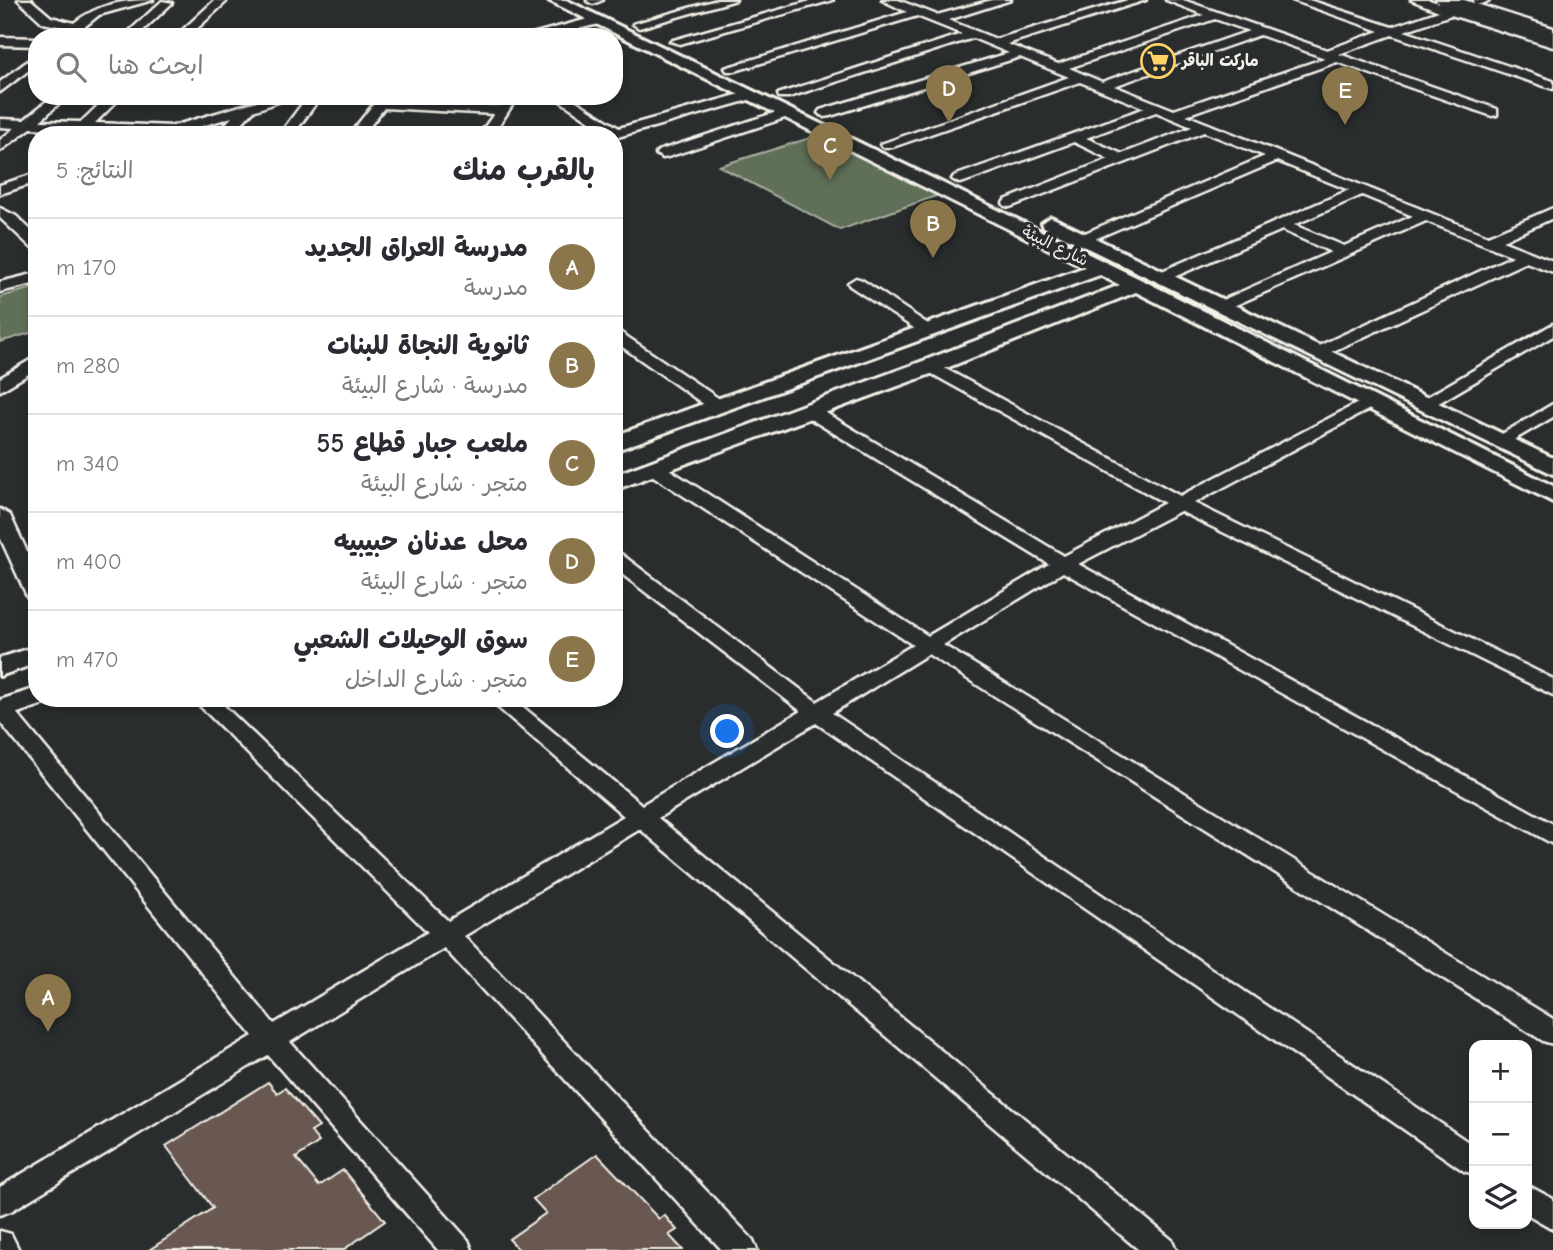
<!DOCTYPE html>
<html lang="ar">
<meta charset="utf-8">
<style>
:root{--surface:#fff;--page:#f2f2f3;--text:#2b2b33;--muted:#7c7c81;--line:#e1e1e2;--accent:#8a764a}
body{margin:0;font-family:"Comic Neue","Playpen Sans Arabic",sans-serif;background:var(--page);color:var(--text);direction:rtl}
.controls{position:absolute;right:21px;bottom:21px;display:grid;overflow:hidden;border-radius:14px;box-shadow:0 4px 10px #0003}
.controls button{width:63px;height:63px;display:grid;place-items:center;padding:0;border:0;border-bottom:2px solid var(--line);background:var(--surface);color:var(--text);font:35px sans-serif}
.you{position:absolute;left:728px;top:732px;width:24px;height:24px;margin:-18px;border:5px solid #fff;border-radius:50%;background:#1a73e8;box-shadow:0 0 0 10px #1a73e833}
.badge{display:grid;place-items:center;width:46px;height:46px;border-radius:50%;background:var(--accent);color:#fff;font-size:23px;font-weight:700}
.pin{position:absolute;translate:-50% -58px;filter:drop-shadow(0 2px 4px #0008)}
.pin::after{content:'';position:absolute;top:37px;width:24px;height:21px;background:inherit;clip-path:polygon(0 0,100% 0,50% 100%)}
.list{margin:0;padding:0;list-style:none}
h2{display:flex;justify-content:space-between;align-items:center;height:91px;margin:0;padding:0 28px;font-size:30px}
h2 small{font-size:23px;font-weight:400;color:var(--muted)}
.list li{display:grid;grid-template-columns:46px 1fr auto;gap:21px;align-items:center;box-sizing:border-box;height:98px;padding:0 28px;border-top:2px solid var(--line)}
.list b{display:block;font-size:26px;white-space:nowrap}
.list p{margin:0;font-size:23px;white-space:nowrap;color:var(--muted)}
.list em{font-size:23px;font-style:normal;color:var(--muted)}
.icon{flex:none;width:38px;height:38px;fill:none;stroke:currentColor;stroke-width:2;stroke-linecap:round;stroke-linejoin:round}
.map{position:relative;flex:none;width:1553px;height:1250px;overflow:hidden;direction:ltr}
.search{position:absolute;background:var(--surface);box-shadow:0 4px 10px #0003;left:28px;top:28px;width:595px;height:77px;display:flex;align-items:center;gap:18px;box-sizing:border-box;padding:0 24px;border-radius:28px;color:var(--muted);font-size:26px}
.panel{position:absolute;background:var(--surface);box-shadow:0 4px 10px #0003;left:28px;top:126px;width:595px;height:581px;border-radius:28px;direction:rtl}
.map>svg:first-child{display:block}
.green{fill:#607059;stroke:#aab0a0;stroke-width:2}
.building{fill:#695951;stroke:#f4f1e8;stroke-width:2}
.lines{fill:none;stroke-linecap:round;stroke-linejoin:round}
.minor-casing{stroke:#f4f1e8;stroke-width:5}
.tertiary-casing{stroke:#f4f1e8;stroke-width:6}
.primary-casing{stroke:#f4f1e8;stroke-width:5}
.minor{fill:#2a2d2e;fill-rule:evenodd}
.tertiary{fill:#2a2d2e;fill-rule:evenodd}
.primary{fill:#2a2d2e;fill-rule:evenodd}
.labels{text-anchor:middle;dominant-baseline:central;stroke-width:7;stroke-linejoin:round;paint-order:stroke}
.far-poi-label{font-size:16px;font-weight:bold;fill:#f4f1e8;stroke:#2a2d2e;text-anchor:start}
.far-street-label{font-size:16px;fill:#f4f1e8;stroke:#2a2d2e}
</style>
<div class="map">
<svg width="1553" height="1250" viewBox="0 0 1553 1250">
<rect width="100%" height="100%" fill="#2a2d2e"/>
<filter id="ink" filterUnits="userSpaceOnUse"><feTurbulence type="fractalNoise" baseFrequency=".0143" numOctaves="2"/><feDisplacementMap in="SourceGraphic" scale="14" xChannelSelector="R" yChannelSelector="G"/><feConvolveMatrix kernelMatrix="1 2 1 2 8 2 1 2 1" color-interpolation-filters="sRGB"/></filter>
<g filter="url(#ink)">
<path class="green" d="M826,133L947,192L840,230L719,166Z
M37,287V331L0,342V297Z"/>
<path class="building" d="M268,1082L277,1093L285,1088L319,1127L311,1132L319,1142L296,1158L319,1186L343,1170L385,1221L343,1250H149L213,1208L166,1146Z
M597,1154L659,1219L664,1215L677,1230L669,1235L683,1250H519L509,1239L546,1213L533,1199Z"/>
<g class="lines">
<g class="minor-casing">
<path id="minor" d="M18,0H31L51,17L74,23C98,4 123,0 153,0L99,15L72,37H58L67,28L43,23Z
M215,0L226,2L188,37H175Z
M603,0L593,4L587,1L588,0Z
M717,0H736L639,28L633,24Z
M814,0H833L680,44L670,41Z
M882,0H898L937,15L992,0H1011L948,20L996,39L1128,0H1146L1007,44L1058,64L1204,15L1166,0H1183L1327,50L1380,31L1292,0H1309L1392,27L1439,11L1411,0H1429L1553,39V47L1451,15L1404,31L1553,81V89L1392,35L1339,54L1497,109V115L1492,116L1337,62L1186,115L1488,236L1553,208V218L1502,241L1553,261V272L1526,262L1318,358L1310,353L1312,349L1513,256L1426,221L1222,311L1216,309L1214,306L1216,303L1331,252L1282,230L1167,280H1155L1153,277L1155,274L1349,190L1277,161L1083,244L1078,242L1075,239L1078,236L1265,156L1204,132L1010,207L1005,206L1003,203L1005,200L1109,159L1074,142L964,182L959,183L952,179L954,176L1145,108L1080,82L893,147H883L881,144L1069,77L1020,57L830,116L825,117L818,113L820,110L1009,53L973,38L789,97H779L778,94L962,34L917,16L735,71H727L725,68L907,12ZM1215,19L1249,31L1102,82L1069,68ZM1260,35L1325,58L1174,110L1114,86ZM1156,112L1192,127L1122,154L1086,138ZM1362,195L1413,216L1344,246L1294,225Z
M1474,0H1490L1482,4H1474Z
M162,1L172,3L136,37H123Z
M595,17L601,21L599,24L543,37H521Z
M0,37L37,38V46L0,45Z
M37,54V64L0,92V82Z
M751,91L758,95L756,98L614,138V135H604L606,132L553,96H568L619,128Z
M53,96H67L40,121L81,122L108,96H122L95,123L173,126L274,96H295L253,111L231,135H216L232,117L172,135L87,131L78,135L73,130L31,128L0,151V140L15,128L0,127V119L24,120Z
M308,96H321L293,135H279Z
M380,96H393L390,101L499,106L505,96H518L493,135H479L494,114L384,108L363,135H349Z
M786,109L791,110V116L668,157L663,158L656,154L658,151Z
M37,173V182L0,194V185Z
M0,208L16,216L37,236V250L32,248L0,218Z
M37,273V283L0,292V282Z
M856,278L862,280L937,330L935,334H923L850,286L848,283Z
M1553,324V336L1430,408H1418L1415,404Z
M614,328L724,402L727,406L724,410H712L614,341Z
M37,356V369L0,391V378Z
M931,361L1180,496L1364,400H1376L1379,404L1194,503L1553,679V695L1180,511L1078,564L1553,824V844L1063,572L943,645L1553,1019V1044L1543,1041L928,654L832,713L1474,1146V1174L1464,1171L816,723L658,818L1172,1240L1176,1250H1139L640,829L464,936L753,1240L757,1250H722L444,948L290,1042L468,1240L472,1250H438L268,1055L11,1211L0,1215V1187L253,1036L0,722V703L10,705L274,1024L428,932L192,698H216L448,921L624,816L487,698H512L642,805L801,711L614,568V552L621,554L817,702L913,645L647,472L645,468L647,464H661L928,636L1049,564L804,415L801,411L804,407H816L1064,556L1165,503L925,370L922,366Z
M1553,404V417L1505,445H1493L1490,441Z
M0,509L10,515L37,573V602L30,600L27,596L0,537Z
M1527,1185L1553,1199V1229L1527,1214Z
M0,1231L11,1234L19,1250H0Z"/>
</g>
<g class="tertiary-casing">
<path id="tertiary" d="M548,0H566L1144,281L1553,486V502L1136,292L939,371L614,490V475L923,361L1120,285L1100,275L614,451V436L1085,267Z
M1051,217L1553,458V474L1044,227L1042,223Z
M37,646V663L0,676V658Z
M37,688V698H50L47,703L0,719V700Z"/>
</g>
<g class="primary-casing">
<path id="primary" d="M1436,0H1464L1553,28V40L1439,4Z"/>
</g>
<use href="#minor" class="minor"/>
<use href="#tertiary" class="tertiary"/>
<use href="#primary" class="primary"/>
</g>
</g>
<defs>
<g id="supermarket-ring" transform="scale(1.75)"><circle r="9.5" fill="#2a2d2e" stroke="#ffd166" stroke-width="1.5"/><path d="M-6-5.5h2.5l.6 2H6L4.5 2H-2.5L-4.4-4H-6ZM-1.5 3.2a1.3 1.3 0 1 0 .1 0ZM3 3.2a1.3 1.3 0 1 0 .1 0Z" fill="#ffd166"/></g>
</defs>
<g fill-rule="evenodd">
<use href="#supermarket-ring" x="1158" y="61"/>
</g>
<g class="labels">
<g class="far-poi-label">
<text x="1182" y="61">ماركت الباقر</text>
</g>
<g class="far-street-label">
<text transform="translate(1055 246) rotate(26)">شارع البيئة</text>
</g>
</g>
</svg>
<div class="controls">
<button>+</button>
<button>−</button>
<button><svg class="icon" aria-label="layers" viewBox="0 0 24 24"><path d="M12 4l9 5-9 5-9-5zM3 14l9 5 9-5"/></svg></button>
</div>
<div class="you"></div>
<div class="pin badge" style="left:48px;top:1032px">A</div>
<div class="pin badge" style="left:933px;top:258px">B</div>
<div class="pin badge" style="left:830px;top:180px">C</div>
<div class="pin badge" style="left:949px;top:123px">D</div>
<div class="pin badge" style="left:1345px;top:125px">E</div>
<div class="search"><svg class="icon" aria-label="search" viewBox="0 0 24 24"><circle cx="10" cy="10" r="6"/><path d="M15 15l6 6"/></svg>ابحث هنا</div>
<section class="panel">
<h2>بالقرب منك<small>النتائج: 5</small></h2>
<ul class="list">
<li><span class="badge">A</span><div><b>مدرسة العراق الجديد</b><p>مدرسة</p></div><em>170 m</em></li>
<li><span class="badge">B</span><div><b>ثانوية النجاة للبنات</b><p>مدرسة · شارع البيئة</p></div><em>280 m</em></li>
<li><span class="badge">C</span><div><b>ملعب جبار قطاع 55</b><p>متجر · شارع البيئة</p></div><em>340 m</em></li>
<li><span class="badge">D</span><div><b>محل عدنان حبيبيه</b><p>متجر · شارع البيئة</p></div><em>400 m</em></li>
<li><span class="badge">E</span><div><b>سوق الوحيلات الشعبي</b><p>متجر · شارع الداخل</p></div><em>470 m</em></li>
</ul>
</section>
</div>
